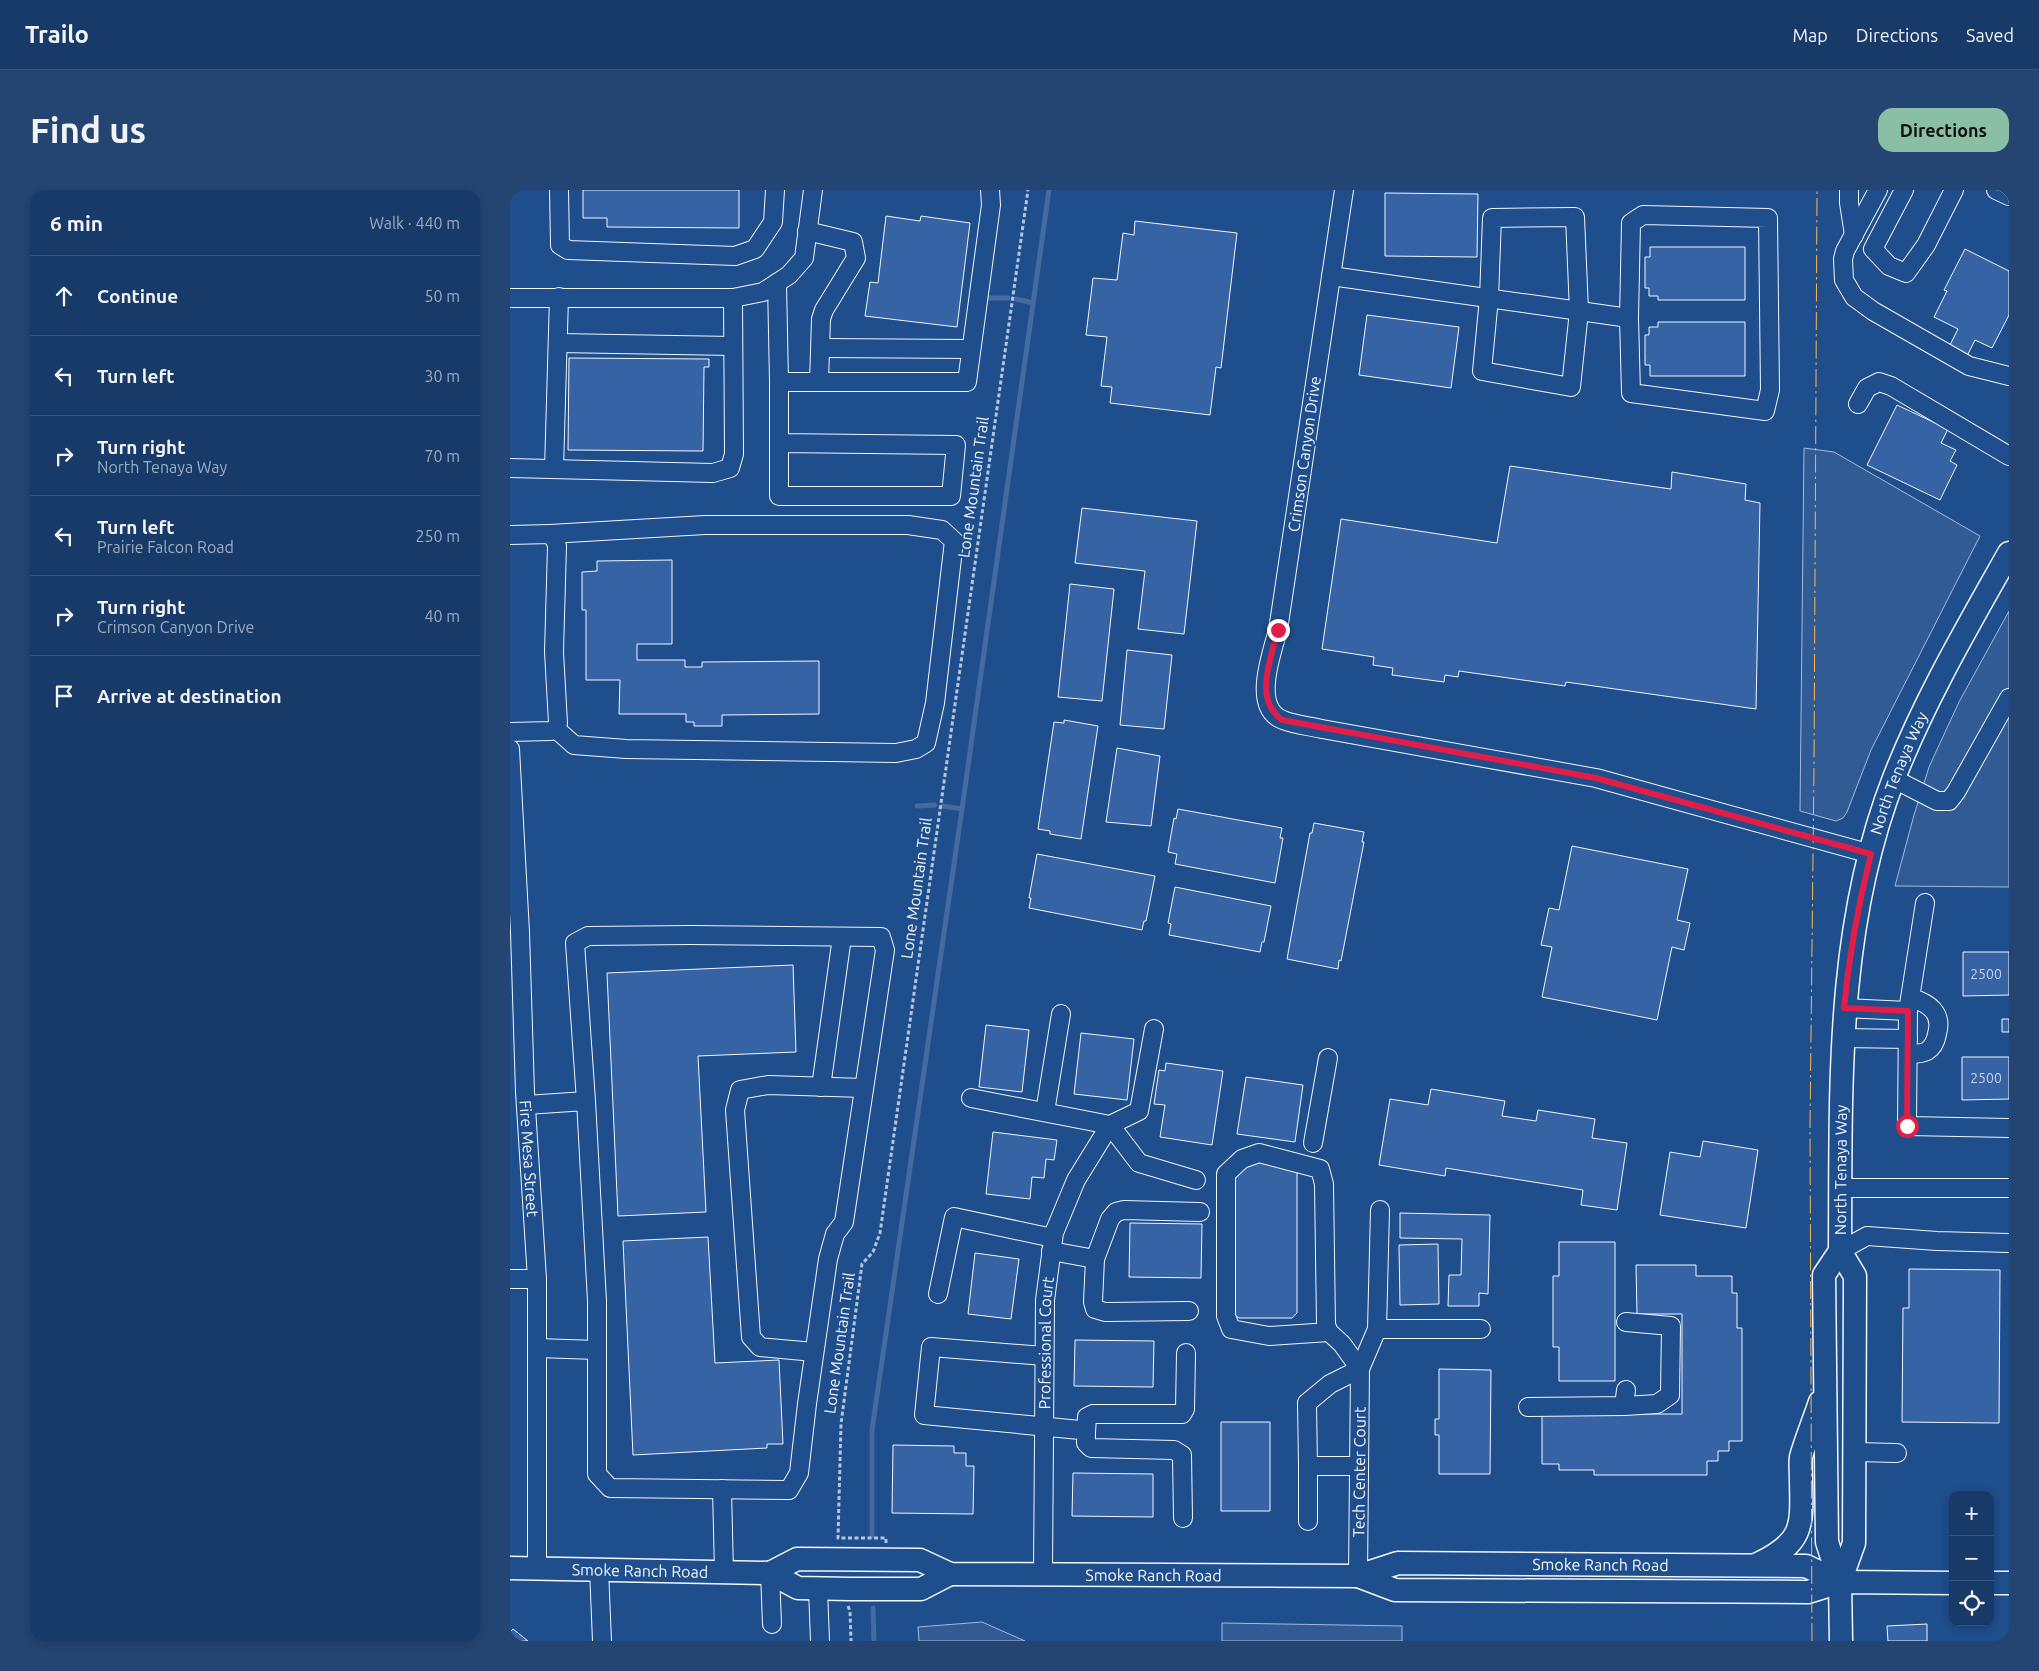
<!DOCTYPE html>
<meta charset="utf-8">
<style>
:root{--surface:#173a69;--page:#244571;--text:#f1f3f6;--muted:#9eadc0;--line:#36547d;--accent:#8abfa5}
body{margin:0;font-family:Ubuntu,sans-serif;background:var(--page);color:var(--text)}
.controls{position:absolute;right:15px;bottom:15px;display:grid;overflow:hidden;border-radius:10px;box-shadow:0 2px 8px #0003}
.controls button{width:45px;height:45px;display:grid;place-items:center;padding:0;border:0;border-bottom:1px solid var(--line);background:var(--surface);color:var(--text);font:25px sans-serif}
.stop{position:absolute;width:15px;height:15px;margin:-11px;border:4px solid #e11d48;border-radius:50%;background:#fff}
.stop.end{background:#e11d48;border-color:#fff;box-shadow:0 1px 5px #0008}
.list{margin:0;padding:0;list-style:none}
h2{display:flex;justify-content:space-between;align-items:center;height:65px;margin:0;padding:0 20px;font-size:21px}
h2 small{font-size:16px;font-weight:400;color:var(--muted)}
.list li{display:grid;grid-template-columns:32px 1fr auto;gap:15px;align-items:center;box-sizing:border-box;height:80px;padding:0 20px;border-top:1px solid var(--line)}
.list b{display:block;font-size:19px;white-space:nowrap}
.list p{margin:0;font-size:16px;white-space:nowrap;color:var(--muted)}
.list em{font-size:16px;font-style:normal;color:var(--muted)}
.icon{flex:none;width:28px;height:28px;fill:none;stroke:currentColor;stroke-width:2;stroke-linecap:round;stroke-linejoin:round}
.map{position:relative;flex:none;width:1499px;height:1451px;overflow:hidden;border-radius:15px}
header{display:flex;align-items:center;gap:30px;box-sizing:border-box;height:70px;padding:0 25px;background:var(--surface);border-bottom:1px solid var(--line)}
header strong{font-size:24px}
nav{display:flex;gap:28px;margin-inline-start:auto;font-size:18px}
.intro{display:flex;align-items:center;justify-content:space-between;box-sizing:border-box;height:120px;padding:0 30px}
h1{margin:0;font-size:35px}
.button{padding:12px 22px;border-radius:15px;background:var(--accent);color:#111;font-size:18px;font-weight:700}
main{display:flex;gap:30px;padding:0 30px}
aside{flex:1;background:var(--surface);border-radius:15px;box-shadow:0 2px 8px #0003}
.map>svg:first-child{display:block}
.built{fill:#305b95;stroke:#a8bbd7}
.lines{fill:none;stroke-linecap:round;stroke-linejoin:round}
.stream{stroke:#446ba0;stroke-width:5}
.building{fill:#3563a3;stroke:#f2f6ff}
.minor-casing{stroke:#f2f6ff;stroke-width:20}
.major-casing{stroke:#f2f6ff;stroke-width:25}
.path{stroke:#b3c4dc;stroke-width:3;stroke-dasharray:4 2.5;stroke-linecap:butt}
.minor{stroke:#1f4e8c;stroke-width:18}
.major{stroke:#1f4e8c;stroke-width:22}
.power{stroke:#ffb74d;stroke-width:1;stroke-dasharray:18 4 2.5 4;stroke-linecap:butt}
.route{stroke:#e11d48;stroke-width:6}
.labels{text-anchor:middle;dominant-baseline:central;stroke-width:4;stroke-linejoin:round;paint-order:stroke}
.number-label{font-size:14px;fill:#c3d1e8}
.street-label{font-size:16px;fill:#f2f6ff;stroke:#1f4e8c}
</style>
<header>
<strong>Trailo</strong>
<nav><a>Map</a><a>Directions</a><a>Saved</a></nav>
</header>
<div class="intro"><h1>Find us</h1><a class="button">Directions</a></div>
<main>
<aside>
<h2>6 min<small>Walk · 440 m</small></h2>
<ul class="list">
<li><svg class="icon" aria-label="ahead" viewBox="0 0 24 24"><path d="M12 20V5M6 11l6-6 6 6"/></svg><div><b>Continue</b></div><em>50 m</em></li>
<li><svg class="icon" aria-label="left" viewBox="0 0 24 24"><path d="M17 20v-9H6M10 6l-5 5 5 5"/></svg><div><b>Turn left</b></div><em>30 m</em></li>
<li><svg class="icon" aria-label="right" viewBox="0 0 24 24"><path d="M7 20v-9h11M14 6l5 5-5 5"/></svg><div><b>Turn right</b><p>North Tenaya Way</p></div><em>70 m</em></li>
<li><svg class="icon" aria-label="left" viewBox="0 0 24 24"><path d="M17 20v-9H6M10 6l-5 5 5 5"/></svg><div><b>Turn left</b><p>Prairie Falcon Road</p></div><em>250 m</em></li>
<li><svg class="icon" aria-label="right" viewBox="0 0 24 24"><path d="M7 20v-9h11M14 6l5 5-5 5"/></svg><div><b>Turn right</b><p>Crimson Canyon Drive</p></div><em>40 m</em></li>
<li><svg class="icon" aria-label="arrive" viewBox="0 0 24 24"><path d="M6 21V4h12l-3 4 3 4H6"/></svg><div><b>Arrive at destination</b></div></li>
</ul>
</aside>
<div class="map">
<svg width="1499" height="1451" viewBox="0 0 1499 1451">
<rect width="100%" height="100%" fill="#1f4e8c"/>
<path class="built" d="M1294,258L1324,262L1470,346L1361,560L1337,622L1333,628L1326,631L1290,621Z
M1499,421V697L1385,696L1404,625L1419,577L1449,512Z
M472,1432L515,1451H409L408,1437Z
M712,1433L892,1436V1451H712Z"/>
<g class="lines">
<path class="stream" d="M478,108H498
M506,109L523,113
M407,616L425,615
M433,616L452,619
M362,1346V1240L452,619L539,0
M363,1418L364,1451"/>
</g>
<path class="building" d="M73,0H229V38L97,37V28H73Z
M875,3L968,4L967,67L875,66Z
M376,26L410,31L411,26L460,33L447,137L355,126L360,92L368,93Z
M625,31L727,43L711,178L706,177L700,225L600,213L602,197L591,196L597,147L576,145L583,88L607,90L613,43L624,45Z
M1140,57H1235V110H1148V106H1139V98H1135V67H1140Z
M1455,59L1499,81V125L1482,158L1465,150L1455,170L1437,161L1448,139L1424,127L1437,101L1434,100Z
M857,125L949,137L941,198L849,185Z
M1148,132H1235V186H1140V175H1135V145H1139V137H1148Z
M59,168L199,169V177H194L193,261L58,260Z
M1387,215L1438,239L1431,253L1446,260L1440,271L1447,275L1430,310L1357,275Z
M1000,276L1161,299L1162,282L1236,294L1235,310L1250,313L1246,519L1056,492L1055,496L949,481L948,487L935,485L934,492L882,485L883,478L863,475L864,467L812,459L831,329L987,353Z
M572,318L687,331L674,444L628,439L635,381L565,373Z
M162,370V454H127V470H175V477H192V472L309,471V524L212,525V536H184V532H176V524H109L110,490H76V420H72V382L87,381V371Z
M560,394L604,399L592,511L548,507Z
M617,460L662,465L654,539L610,535Z
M554,530L588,536L571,649L540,644V641L528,639L544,532L554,533Z
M607,558L650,566L641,636L596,632Z
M668,619L772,638L770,648H773L765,693L665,674L667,664L658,662L664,628L666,629Z
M804,633L854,642L852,652H854L831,771L829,770L828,779L777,769L800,643H802Z
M1062,656L1178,679L1167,730L1180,733L1174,760L1162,757L1147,830L1032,807L1042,757L1031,755L1039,718L1049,720Z
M527,664L645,686L636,731H634L632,740L519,718L521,708H519Z
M665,697L761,716L754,752H752L750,762L659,745L661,734L658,733Z
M1453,762H1499V805L1453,806Z
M283,775L286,862L188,866L196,1022L108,1026L97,783Z
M1492,829H1499V842H1492Z
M476,835L519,840L512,902L469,897Z
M571,843L624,849L617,910L564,904Z
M1452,867H1499V909L1452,910Z
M656,873L713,881L702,955L650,947L655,915L644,914L649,880L655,881Z
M736,887L793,895L785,952L727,944Z
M921,899L995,911L992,926L1026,931L1028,920L1085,929L1082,948L1117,953L1107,1020L1071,1015L1073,1000L936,978L935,986L869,975L880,909L918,915Z
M483,942L547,950L544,970L536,969L534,988L522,987L520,1009L476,1004Z
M1193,951L1248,960L1236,1038L1150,1025L1160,962L1190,967Z
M741,971H752L787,978V1123L782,1128H729L722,1123L723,982Z
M890,1023L980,1025L978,1104L969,1103V1116H938L939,1085H951L952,1049L890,1048Z
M620,1033L692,1034L691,1088L619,1087Z
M198,1047L205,1173L269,1170L273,1254H257V1258L123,1265L113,1051Z
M1049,1052H1105V1191H1049V1157H1043V1086H1049Z
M928,1054L929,1114L890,1115L889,1055Z
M465,1063L509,1069L501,1129L458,1124Z
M1126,1075H1186V1086H1222V1103H1227V1138H1232V1251H1219V1261H1208V1271H1197V1285H1084V1280H1049V1274H1032V1224H1172V1124H1127Z
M1399,1079L1490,1080L1489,1233L1392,1232L1393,1118H1399Z
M565,1150L644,1151L643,1197L564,1196Z
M929,1179L981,1180L980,1284H929V1245H925V1229H929Z
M711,1232H760V1321H711Z
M383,1255L444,1256V1263H456V1276H464L463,1324L382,1323Z
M563,1283L643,1284V1327L562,1326Z
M1417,1434V1451H1378L1377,1436Z
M3,1439L18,1451H0V1442Z"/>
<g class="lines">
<g class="minor-casing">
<g id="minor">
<path d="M49,0L50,55L58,60L225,66L245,59L263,32L265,0"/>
<path d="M834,0L768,440C762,463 741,518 773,530C785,535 800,536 812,539L1086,588L1361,664"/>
<path d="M1339,0V13L1344,45"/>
<path d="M1368,0L1335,61L1333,69L1334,90L1344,107L1363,121L1459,176L1499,186"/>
<path d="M1394,0L1363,59L1379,76L1396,83L1416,55L1444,0"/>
<path d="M1486,0L1499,6"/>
<path d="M1065,27L1069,121L1061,197L972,181L979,108L982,28Z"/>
<path d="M297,41L343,52L346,68L314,120L311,129L309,192"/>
<path d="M821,86L1119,128L1121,33L1133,25L1258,28L1260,200L1255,221L1121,203L1119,128"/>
<path d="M267,93L269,192H457L481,15L480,0"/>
<path d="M0,108H223L253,102L279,85L294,68L303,0"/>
<path d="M48,153L223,156"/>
<path d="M311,158L461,159"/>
<path d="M269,192V306H441L446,255L269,253"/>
<path d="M1348,214L1357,198L1369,192L1381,196L1499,266"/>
<path d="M0,278L203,283L220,278L224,264L223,108"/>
<path d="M44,279L49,107"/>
<path d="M40,344L195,335H398L432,340L444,351L425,513L416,553L406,559L386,563L116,559L64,555L46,539"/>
<path d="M0,345L40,344L45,350L47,356L44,462L48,533L46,539L41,541L0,542"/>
<path id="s1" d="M0,559L10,742L15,902L27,1089V1378"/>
<path d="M1384,589L1427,611H1439L1446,602L1499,508"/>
<path d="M1415,713L1398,821L1397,936L1499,938"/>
<path d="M1334,818L1398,821"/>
<path d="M1333,848L1398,849"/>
<path d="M1398,864C1404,864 1412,864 1417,861C1423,857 1426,850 1427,844C1433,823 1419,813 1401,808"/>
<path d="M311,897L332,747"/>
<path d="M461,908L600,935L629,921L644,839"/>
<path d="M16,915L76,911L65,753L78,746L180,745L371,747L375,760L334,1032L325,1044L318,1069L297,1214L289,1283L279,1300L100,1298L87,1284V1111L76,911"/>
<path d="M535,922L551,824"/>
<path d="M600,935L629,973L686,990"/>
<path d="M803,953L818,868"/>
<path d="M1330,998H1499"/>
<path d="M541,1061L585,1069L600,1029L606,1022L614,1020L690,1022"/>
<path d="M1330,1061L1357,1046L1427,1051L1499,1053"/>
<path d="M585,1069L583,1112L585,1119L595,1122L679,1121"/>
<path d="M0,1089H27"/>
<path d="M428,1104L444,1027L543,1048"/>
<path d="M867,1139H971"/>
<path d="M819,1142L759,1146L721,1139L716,1126V984L732,969L749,963L810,979L814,994L816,1135L819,1142L832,1154L850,1179"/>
<path d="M27,1158L87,1160"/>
<path d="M304,1162L250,1157L241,1147L225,920L230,900L258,895L354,898"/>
<path d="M534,1166L421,1157L414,1225L570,1240L576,1243V1253L581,1258L664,1260L672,1265L673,1328"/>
<path d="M1114,1216L1147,1214L1160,1205L1161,1136L1116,1132"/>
<path d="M1018,1217L1114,1216L1116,1200"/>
<path d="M576,1243L577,1227L583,1224H672L675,1219L676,1163"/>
<path d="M1345,1262L1387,1263"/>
<path d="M798,1276V1331"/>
<path d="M849,1276H798L797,1213L820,1194L850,1179L867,1139L870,1020"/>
<path d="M212,1299L214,1382"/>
<path d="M89,1379L92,1451"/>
<path d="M260,1383L262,1434"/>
<path id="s2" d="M533,1384L535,1110L544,1043L566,990L600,935"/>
<path id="s3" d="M848,1386L850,1179"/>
<path d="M308,1399L310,1451"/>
</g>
</g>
<g class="major-casing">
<g id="major">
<path d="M1330,1061L1345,1086L1344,1353L1330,1392"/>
<path d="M1248,1374C1294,1352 1292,1337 1291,1290C1291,1283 1290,1274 1291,1267C1296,1249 1304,1230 1310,1212"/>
<path id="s4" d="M0,1378L260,1383L288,1398L340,1399H411L440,1384"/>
<path id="s5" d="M260,1383L287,1369L410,1370L440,1384L848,1386L888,1373L1296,1376L1330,1392"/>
<path d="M848,1386L885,1400L1298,1402L1330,1392L1443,1393"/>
<path d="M1480,1393H1499"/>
<path id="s6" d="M1331,1451L1330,1392L1317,1352L1314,1085L1330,1061C1331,901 1325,739 1384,588C1415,509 1458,436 1499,363"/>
</g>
</g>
<path class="path" d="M376,1353V1348H328L331,1234L352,1074L363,1062L370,1043L518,0
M338,1416L340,1421L341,1451"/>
<use href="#minor" class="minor"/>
<use href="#major" class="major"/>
<path class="power" d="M1302,1451L1300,935L1304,578L1307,0"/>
</g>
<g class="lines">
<path class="route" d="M768,440C761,468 743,509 772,530L1086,588L1361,664C1348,715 1339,766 1334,818L1398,821L1397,936"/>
</g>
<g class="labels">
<g class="number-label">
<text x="1476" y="784">2500</text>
<text x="1476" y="888">2500</text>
</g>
<g class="street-label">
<text transform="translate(794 264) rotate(-82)">Crimson Canyon Drive</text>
<text transform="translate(463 297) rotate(-82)">Lone Mountain Trail</text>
<text stroke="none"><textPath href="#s6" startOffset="882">North Tenaya Way</textPath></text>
<text transform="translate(406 698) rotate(-82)">Lone Mountain Trail</text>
<text stroke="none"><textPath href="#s1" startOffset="410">Fire Mesa Street</textPath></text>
<text stroke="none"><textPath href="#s6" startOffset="478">North Tenaya Way</textPath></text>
<text stroke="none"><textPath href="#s2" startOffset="231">Professional Court</textPath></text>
<text transform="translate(329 1153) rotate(-82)">Lone Mountain Trail</text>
<text stroke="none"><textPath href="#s3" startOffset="104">Tech Center Court</textPath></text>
<text stroke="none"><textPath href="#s5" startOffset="839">Smoke Ranch Road</textPath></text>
<text stroke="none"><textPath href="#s4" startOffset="130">Smoke Ranch Road</textPath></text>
<text stroke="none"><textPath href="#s5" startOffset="390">Smoke Ranch Road</textPath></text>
</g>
</g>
</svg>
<div class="controls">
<button>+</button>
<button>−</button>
<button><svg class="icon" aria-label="locate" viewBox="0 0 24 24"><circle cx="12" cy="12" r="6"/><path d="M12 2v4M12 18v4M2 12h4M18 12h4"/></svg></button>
</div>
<div class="stop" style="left:1397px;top:936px"></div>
<div class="stop end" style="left:768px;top:440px"></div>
</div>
</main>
